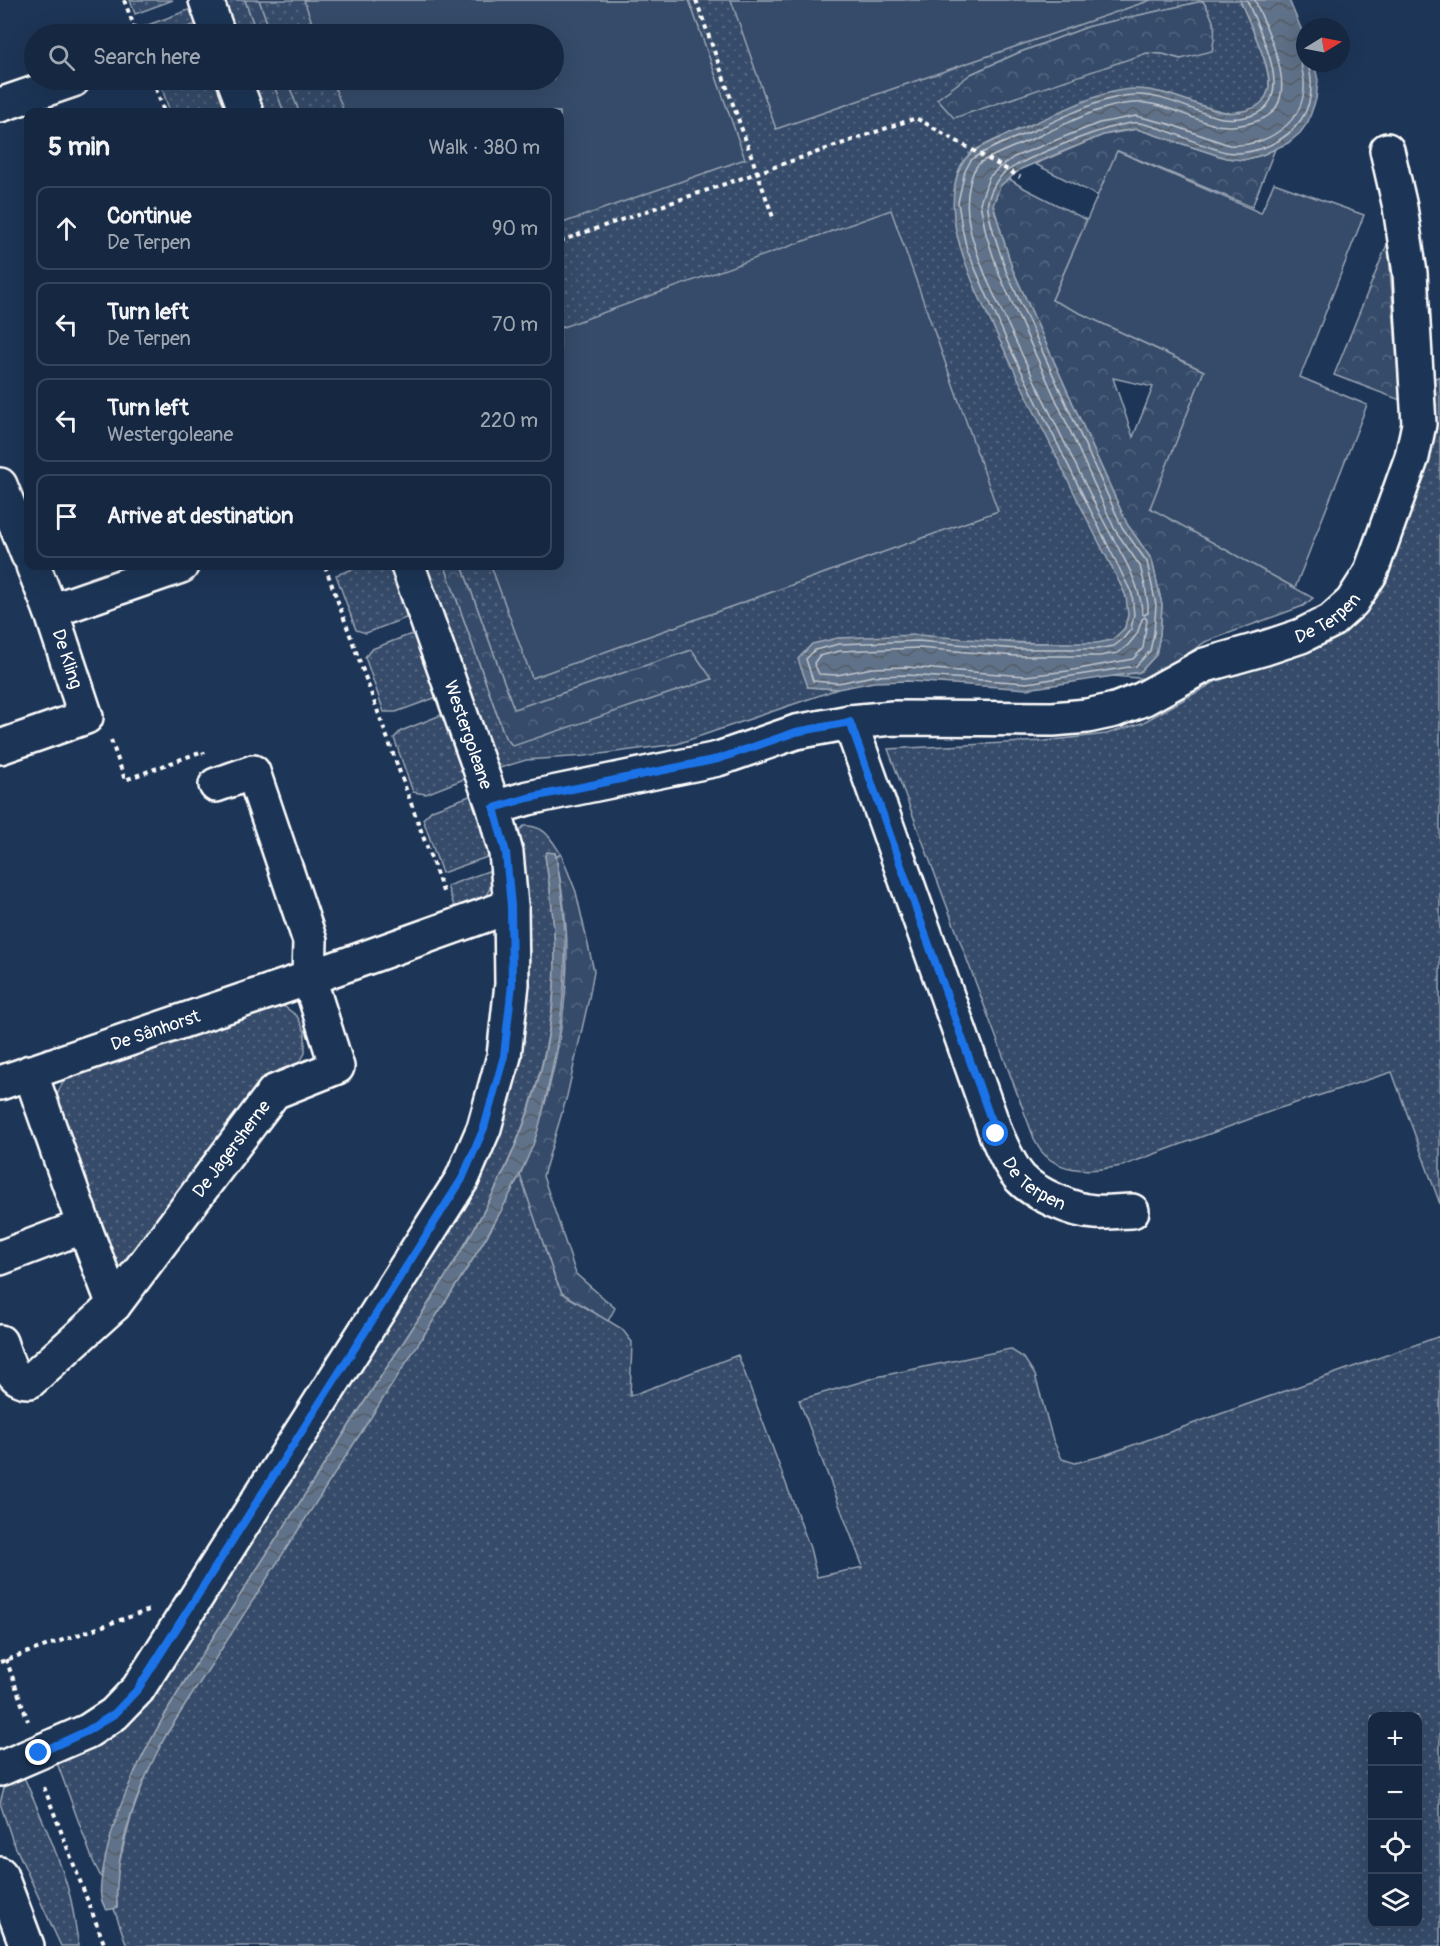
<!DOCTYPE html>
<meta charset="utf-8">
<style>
:root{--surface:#162841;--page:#1f3048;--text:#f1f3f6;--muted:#9ea6b1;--line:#35445a}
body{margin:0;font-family:Pangolin,sans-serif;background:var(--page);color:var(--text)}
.controls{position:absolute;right:18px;bottom:18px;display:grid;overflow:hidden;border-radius:12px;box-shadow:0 6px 24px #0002}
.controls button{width:54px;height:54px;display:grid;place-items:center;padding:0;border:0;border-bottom:2px solid var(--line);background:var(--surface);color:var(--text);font:30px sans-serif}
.compass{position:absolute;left:1296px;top:18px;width:54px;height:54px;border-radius:50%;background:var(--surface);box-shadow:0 6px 24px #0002;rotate:80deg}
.stop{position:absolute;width:18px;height:18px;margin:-14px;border:4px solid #1a73e8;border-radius:50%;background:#fff}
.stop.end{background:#1a73e8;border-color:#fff;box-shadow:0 2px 6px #0008}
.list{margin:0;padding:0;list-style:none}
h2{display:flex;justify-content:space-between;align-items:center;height:78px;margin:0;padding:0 24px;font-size:26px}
h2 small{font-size:20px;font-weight:400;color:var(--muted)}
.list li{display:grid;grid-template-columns:39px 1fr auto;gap:18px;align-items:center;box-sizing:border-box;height:84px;margin:0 12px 12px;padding:0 12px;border:2px solid var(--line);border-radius:12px}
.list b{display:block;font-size:22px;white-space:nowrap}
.list p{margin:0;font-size:20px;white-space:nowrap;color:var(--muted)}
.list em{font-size:20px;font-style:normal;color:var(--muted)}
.icon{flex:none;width:33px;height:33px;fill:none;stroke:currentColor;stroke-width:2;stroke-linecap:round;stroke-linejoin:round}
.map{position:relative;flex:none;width:1440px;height:1946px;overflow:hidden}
.search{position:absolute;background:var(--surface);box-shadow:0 6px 24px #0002;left:24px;top:24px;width:540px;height:66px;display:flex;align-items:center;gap:15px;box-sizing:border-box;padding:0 21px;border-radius:33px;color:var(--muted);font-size:22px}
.panel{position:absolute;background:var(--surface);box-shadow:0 6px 24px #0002;left:24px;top:108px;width:540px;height:462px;border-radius:12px}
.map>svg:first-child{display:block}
.green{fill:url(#green-dots);stroke:#9aa5b4;stroke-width:1.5;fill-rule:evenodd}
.forest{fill:url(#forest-crowns);stroke:#9aa5b4;stroke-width:1.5;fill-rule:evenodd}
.pitch{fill:#364b69;stroke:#9aa5b4;stroke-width:1.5}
.water{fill:url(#water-waves);stroke:#a0aab8;stroke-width:1.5}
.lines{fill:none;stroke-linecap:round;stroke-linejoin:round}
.shore{stroke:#c0c7d0;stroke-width:1.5}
.street-casing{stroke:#fff;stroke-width:38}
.secondary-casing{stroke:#fff;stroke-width:38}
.path{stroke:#fff;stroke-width:4;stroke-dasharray:4.5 4.5;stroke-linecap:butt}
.street{stroke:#1d3557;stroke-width:33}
.secondary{stroke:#1d3557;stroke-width:33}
.route{stroke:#1a73e8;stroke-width:8}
.labels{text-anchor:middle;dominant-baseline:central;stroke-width:6;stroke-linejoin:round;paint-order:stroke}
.street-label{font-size:18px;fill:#fff;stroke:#1d3557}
</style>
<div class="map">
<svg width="1440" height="1946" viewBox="0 0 1440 1946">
<defs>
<pattern id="green-dots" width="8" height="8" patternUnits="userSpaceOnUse" patternTransform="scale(1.5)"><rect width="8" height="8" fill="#364b69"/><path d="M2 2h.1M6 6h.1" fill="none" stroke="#546680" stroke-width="1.8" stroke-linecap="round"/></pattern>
<pattern id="forest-crowns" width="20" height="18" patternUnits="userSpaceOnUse" patternTransform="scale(1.5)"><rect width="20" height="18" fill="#364b69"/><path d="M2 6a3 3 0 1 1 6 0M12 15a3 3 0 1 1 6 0" fill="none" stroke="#546680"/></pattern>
<pattern id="water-waves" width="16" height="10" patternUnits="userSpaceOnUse" patternTransform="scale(1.5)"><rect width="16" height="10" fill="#617289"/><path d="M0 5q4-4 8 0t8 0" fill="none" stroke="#555d67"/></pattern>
</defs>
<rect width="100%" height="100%" fill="#1d3557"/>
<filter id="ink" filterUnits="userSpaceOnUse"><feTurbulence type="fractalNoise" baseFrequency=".0167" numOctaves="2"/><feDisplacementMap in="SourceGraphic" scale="12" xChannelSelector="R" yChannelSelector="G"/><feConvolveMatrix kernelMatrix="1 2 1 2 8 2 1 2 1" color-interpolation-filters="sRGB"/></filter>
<g filter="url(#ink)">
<path class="green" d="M130,0H173L135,14Z
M223,0H245L257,34H235Z
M259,0H1240C1249,22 1270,64 1269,86C1269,91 1265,99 1262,103C1238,129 1186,96 1158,92C1146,90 1119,91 1108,94C1085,100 1062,111 1040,121C1018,130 995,139 974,151C950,167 953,204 956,229L1126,596C1130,611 1129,633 1112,640C1097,647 1074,643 1058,643C984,643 911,636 838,638L808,687L838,689L677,744L585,756L526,760L500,768L496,766L425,566H445L505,737L513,746L691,651L514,710L462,566H560V112H299L287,80H554V34H271ZM1203,1L1181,59L1163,54L1147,53L971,74L1018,53L1090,26Z
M194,8L200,23L166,34H143L140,28Z
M159,80H220L232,112H170Z
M251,80H272L284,112H263Z
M1440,376V1204L1392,1072L1277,1109L1122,1166C1090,1172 1051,1175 1035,1141L888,749L1045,741L1106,734L1142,723L1222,678L1348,617L1429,381Z
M362,566H394L411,616L366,633L356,630L336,575Z
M417,632L440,696L396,712H384L365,657L372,649Z
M446,713L469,777L426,794L413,792L394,738L401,731Z
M475,794L483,818L490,856L442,873L423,819L432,810Z
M524,826C545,825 550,838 561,854L556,857L555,853L545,856C551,892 555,927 555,963C553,1127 461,1253 376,1384C313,1483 249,1582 185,1681C148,1743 114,1806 102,1879L93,1861L56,1760L130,1718L482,1176C495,1139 510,1102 519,1063C536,986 526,908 519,831Z
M491,870C495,897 478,904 456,911L447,886Z
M270,1003L285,1007L297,1016L305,1032V1053L297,1067L123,1269L116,1268L56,1108C56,1093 60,1085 70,1074Z
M520,1174L555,1278L562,1293L622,1329L632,1342L630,1396L738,1355L810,1548L817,1577L863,1567L799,1400L881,1376L1010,1349L1024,1358L1035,1375L1053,1440L1062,1459L1075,1463L1102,1456L1440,1336V1946H127L114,1909L117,1908L116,1886L119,1863L132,1814L149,1767L166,1735L201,1679L473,1259L492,1228ZM1372,1716H1418V1924H1372Z
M23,1775C41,1816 60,1857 71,1900C74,1915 76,1931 79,1946H61L12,1839L0,1803L5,1784Z"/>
<path class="forest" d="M245,0H259L271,34H257Z
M1203,1C1215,21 1217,28 1212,51L1181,59L1163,54L1147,53L954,118L937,99L971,74L1018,53L1090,26Z
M272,80H287L299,112H284Z
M1137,129L1226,158L1243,160L1262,155L1275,149L1252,207L1118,151L1098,196L1035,164L1103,135Z
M1008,178L1022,187L1087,220L1052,300L1204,371L1151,508L1313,598L1303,606L1205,642L1151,679L1112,676L1140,672L1156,655L1160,634L1162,605L1152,560L1127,524L1012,268L993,205L1000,186ZM1113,378L1153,387L1133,437Z
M1388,242L1400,400L1334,375Z
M445,566H462L514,709L692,650L712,679L513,746L505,737Z
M561,854L576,892L594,971L589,998L567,1096L543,1176L576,1274L615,1308L608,1321L562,1293L555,1278L520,1175C549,1108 567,1024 567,952C567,920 562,888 556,857Z"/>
<path class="pitch" d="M304,0H689L745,159L560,224V112H344L332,80H554V34H316Z
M731,0H1151L776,129Z
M1117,151L1261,213L1274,183L1364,215L1300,377L1367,405L1295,588L1150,508L1204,371L1052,300Z
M891,210L998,511L532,678L491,566H560V328Z"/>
<path class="water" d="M1240,0H1289L1305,38V63H1314L1318,80L1316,99L1308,122L1300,133L1288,143L1262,155L1243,160L1226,158L1137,129L1121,131L1103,135L1021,169L1000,186L993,205L1012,268L1127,524L1152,560L1162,605L1160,634L1156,655L1140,672L1027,689L907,681L874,682L838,689L808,687L798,659L812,644L838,638L918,635L1017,643H1097L1112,640L1125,628L1128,615L1126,596C1114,570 1100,545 1087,519C1062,468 1037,417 1012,366C992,323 967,278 956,231C951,207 951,166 974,151C992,140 1012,133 1032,124C1062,112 1102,89 1135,89C1163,89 1188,102 1214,110C1226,114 1238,113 1250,109C1260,107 1268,97 1269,86C1271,64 1248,22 1240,0Z
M547,852L555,853L556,857C571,935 567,1001 550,1079C545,1101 541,1124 533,1145C517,1185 495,1223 473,1259L166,1735C142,1780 120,1833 117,1885C116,1892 117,1900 117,1908L107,1910C97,1899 101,1883 103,1870C115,1801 149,1740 185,1681C249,1582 313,1483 376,1384C461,1253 554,1127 555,963C555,927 551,892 545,856Z"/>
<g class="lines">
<path class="shore" d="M1247,0C1258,30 1300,102 1250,116C1238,119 1226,120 1214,116C1187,109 1163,94 1134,95C1103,96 1064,117 1035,130C1016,138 995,145 977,156L971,160L965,171L958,202L962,228L967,250L1010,348L1132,594L1134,615L1131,629L1123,639L1114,646L1097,649H1017L918,641L839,644L815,650L806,659L813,681L838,683L873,676L907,675L1027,683L1136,666L1150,651L1154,633L1156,605L1147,562L1122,527L1006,271C1002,257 985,213 988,201C991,190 995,181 1003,174C1020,159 1118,120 1139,123C1169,128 1196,145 1226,152C1241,155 1256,151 1270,145C1296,133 1313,111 1311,81C1311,75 1309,69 1308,63
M1255,0C1266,30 1308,105 1257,121C1242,126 1228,128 1212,124C1186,117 1161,101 1133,103C1101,105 1068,123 1039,136C1019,145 999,152 981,162C974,167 972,175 970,183C961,218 976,251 989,284C1024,360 1061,436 1099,512C1113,542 1141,579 1142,613L1144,615L1148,613V605L1145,586L1140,566L1115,530L999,274L986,234L980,203L989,177L1000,167L1014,157L1099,123L1136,116L1169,124L1229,145C1266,148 1307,122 1304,81C1303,70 1298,64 1305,54
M1145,617L1147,620L1143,648L1133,659L1068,671L1026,676L907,667L872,668L837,675L819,674L814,663L819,656L840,651L918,648L1016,656H1099L1118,653L1128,645L1137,634L1142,619Z"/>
<g class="street-casing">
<g id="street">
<path d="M0,105L73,80"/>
<path d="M0,485L28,555"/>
<path d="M33,566L51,611"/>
<path id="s1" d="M850,722L996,1134C1003,1149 1009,1165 1020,1178C1035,1194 1073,1211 1095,1212C1107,1213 1120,1211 1132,1211"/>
<path d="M0,747L86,717L51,611L181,566"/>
<path id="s2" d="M494,808L528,798L718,759L796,732L850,722L893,718L1053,719L1087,716L1115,710L1143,699L1205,665L1265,648L1301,636L1331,621L1352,602L1370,574L1412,457L1419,424L1410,273L1400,207L1387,150"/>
<path d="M30,1072L84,1226L114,1305"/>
<path id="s3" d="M0,1083L309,978L310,941L253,772L216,785"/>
<path d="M0,1258L84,1226"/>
<path id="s4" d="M0,1342C6,1358 10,1382 30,1381L114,1305L274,1092L337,1067L309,978L511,906"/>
</g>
</g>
<g class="secondary-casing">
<path id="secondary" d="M206,0L218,34
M234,80L246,112
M0,1769L88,1731L114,1714L138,1689L462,1179L484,1128L504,1056L512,984L511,906L506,853L494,808L408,566
M0,1874L27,1946"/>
</g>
<path class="path" d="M124,0L137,34
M696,0L774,220
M153,80L164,112
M560,241L916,118L1020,177
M325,566L444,894
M111,740L125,780L203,751L204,754
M6,1659L28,1721
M0,1662L149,1610
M44,1787L105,1946"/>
<use href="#street" class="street"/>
<use href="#secondary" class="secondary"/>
</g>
</g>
<g class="lines" filter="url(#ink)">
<path class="route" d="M39,1753L87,1731L114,1714L138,1689L462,1179L484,1128L504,1056L512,984L511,906L506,853L494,808L528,798L718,759L796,732L850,722L996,1134"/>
</g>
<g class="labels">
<g class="street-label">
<text stroke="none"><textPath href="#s2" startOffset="866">De Terpen</textPath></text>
<text transform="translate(67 659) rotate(72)">De Kling</text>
<text transform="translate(468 735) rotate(71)">Westergoleane</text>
<text stroke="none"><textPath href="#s3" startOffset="164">De Sânhorst</textPath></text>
<text stroke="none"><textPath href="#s4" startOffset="362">De Jagersherne</textPath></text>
<text stroke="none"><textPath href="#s1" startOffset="502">De Terpen</textPath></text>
</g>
</g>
</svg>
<div class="controls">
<button>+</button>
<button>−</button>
<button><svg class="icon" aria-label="locate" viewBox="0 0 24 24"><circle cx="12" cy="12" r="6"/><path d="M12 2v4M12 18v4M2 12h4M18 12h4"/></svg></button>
<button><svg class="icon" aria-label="layers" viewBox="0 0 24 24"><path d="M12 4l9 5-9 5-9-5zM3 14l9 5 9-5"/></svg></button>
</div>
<svg class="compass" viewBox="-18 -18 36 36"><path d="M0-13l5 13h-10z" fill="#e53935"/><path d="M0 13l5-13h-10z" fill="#9ea6b1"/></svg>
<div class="stop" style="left:996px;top:1134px"></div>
<div class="stop end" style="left:39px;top:1753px"></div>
<div class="search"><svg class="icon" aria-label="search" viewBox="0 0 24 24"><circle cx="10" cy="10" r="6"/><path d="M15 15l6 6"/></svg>Search here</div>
<section class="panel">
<h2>5 min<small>Walk · 380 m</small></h2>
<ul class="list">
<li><svg class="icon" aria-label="ahead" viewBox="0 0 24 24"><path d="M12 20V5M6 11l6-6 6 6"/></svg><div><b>Continue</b><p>De Terpen</p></div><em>90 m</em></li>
<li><svg class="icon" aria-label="left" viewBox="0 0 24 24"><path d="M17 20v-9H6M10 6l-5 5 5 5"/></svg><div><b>Turn left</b><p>De Terpen</p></div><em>70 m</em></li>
<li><svg class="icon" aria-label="left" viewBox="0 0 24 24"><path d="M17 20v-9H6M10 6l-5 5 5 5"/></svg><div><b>Turn left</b><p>Westergoleane</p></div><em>220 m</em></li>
<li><svg class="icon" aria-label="arrive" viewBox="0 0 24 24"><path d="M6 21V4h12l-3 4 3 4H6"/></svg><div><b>Arrive at destination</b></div></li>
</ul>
</section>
</div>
